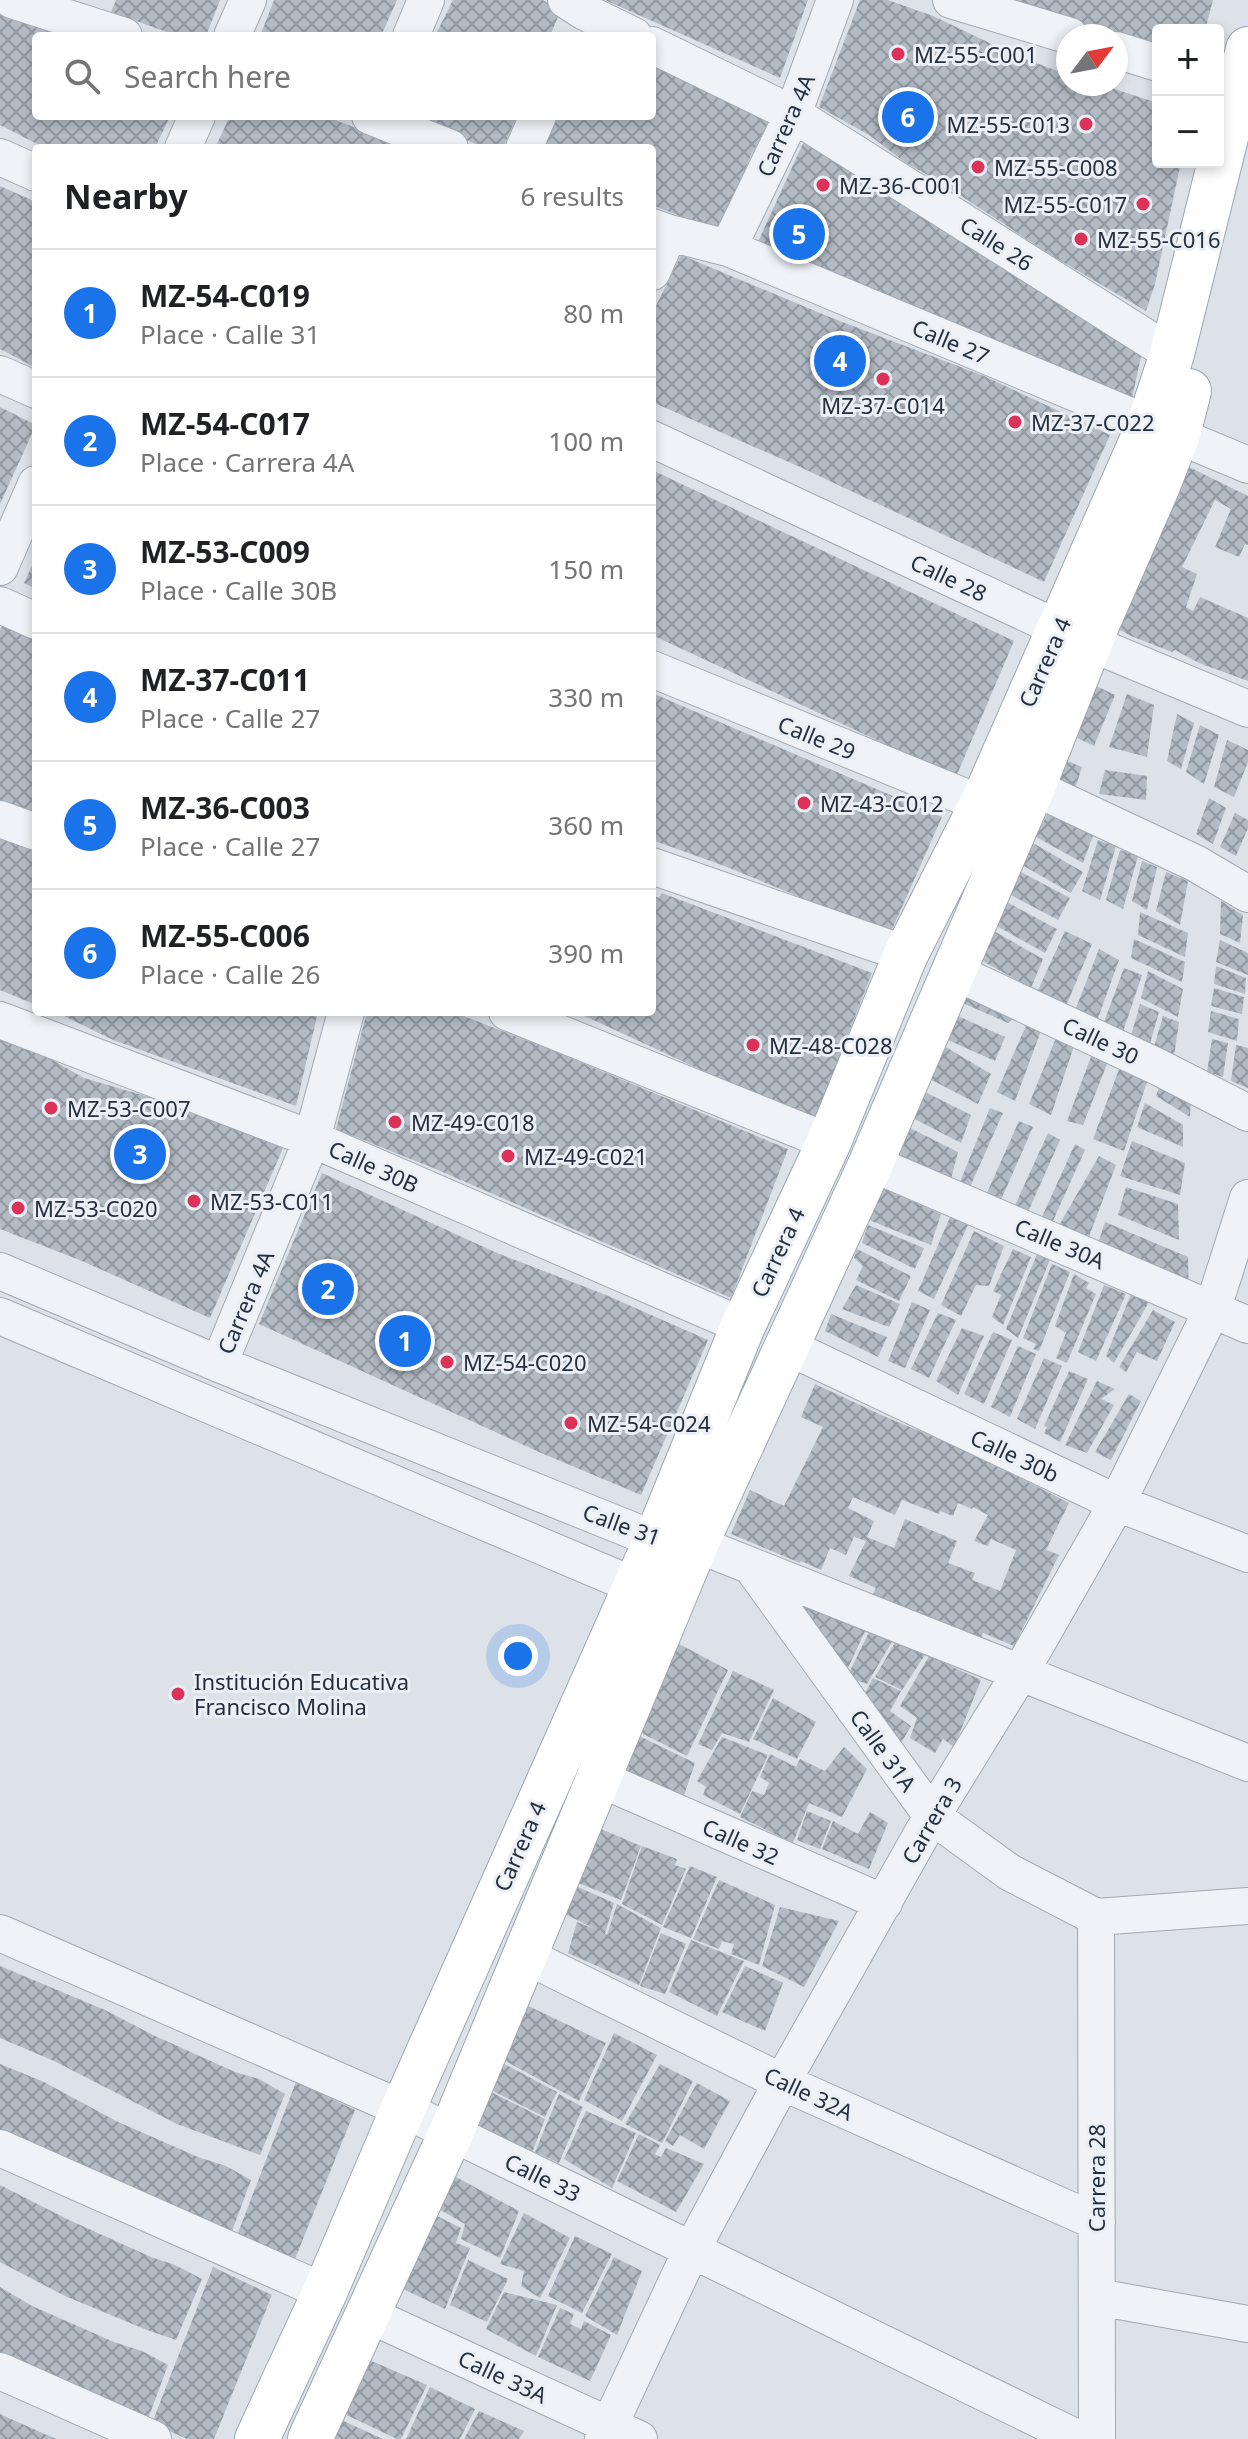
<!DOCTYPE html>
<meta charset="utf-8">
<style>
:root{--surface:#fff;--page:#f6f6f6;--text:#202124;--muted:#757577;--line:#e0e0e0;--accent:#1a73e8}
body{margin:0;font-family:"Noto Sans",sans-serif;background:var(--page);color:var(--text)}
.controls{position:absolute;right:24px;top:24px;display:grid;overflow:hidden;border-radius:8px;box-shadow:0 4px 12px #0003}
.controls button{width:72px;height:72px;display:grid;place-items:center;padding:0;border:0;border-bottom:2px solid var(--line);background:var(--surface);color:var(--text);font:40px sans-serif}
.compass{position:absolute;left:1056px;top:24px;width:72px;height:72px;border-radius:50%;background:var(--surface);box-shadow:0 4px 12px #0003;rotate:58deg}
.you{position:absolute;left:518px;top:1656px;width:28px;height:28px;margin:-20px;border:6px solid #fff;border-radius:50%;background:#1a73e8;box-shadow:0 0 0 12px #1a73e833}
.badge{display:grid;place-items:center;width:52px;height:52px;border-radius:50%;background:var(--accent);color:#fff;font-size:26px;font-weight:700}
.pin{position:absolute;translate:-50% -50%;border:4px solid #fff;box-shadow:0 2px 8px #0006}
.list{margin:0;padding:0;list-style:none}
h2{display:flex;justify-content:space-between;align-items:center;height:104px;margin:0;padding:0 32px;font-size:34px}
h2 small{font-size:26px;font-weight:400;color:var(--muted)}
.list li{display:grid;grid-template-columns:52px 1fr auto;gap:24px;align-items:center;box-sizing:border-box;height:128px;padding:0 32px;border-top:2px solid var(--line)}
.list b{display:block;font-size:30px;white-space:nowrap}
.list p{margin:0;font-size:26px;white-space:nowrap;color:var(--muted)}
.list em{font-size:26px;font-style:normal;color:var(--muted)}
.icon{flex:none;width:44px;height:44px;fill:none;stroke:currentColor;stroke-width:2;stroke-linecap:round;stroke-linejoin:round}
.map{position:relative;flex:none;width:1248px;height:2439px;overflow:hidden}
.search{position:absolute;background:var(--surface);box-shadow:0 4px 12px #0003;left:32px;top:32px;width:624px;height:88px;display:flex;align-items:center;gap:20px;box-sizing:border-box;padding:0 28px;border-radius:8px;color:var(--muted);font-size:30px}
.panel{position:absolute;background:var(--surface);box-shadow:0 4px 12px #0003;left:32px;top:144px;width:624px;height:872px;border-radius:8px}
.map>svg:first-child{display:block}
.building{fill:url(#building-cross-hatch);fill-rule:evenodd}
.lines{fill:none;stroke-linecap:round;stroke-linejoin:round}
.minor-casing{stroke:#a1a9b2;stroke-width:38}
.major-casing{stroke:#9aa7b5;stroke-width:46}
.minor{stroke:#eff2f6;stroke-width:36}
.major{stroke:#fff;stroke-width:44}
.poi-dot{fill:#dc3257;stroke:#ecf0f6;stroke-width:3}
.labels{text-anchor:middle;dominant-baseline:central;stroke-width:6;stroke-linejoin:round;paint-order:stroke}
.poi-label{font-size:22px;fill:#243040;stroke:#ecf0f6;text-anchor:start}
.street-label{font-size:22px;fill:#243040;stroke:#ecf0f6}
</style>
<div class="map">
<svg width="1248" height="2439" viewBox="0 0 1248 2439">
<defs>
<pattern id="building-cross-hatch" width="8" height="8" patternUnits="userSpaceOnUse" patternTransform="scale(2)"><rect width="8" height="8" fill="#b3bbc5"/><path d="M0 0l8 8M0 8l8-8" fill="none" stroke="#9198a1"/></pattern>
</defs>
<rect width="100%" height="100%" fill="#dce2e8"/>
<path class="building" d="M116,0H220L206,36H178L111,12Z
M274,0H397L381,36H260Z
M453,0H543L560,12L550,36H435Z
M605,0H808L780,78Z
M860,0H888L933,16L1013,54L1068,75V84H1099L1158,103V162H1181L1155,284L1146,311L1051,255L940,182L906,163L869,135L819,107Z
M1002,0H1213L1205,30H1158V47L1123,36L1074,24Z
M0,15L60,35L36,36V116H170L155,148H45L0,125Z
M652,65L769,121L749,160L719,232L652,205V148H539L553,116H652Z
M230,116H325L407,148H215Z
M410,116H517L503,148H485Z
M804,141L1143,347L1131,403L758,242Z
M0,186L36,202V368L0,349Z
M681,255L832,318L984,376L1110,435L1044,582L800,467L652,402V314Z
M0,407L36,425L0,504Z
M1179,462L1248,496V545L1245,544L1239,557L1215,547L1231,509L1215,500L1182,567L1197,574L1186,607L1193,611L1200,597L1248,618V681L1199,663L1175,650L1172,652L1131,636L1107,623Z
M652,470L1014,641L956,777L652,635Z
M36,557V589L24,583Z
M8,613L36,626V817L0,802V630Z
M1086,681L1115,695L1094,746L1067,733Z
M652,693L942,817L890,934L727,867L652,840Z
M1127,694L1154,705L1147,757L1109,747Z
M1177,714L1194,723L1181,769L1167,761Z
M1200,725L1219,735L1204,784L1186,772Z
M1227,740L1248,750V762L1234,797L1214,787Z
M1058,757L1082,767L1074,792L1049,781Z
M1105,770L1147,776L1146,800L1099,794Z
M1209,798L1226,808L1213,844L1196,834Z
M1048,812L1093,836L1083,863L1036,837Z
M1235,813L1248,820V828L1236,856L1220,847Z
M0,835L36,847V1005L0,990Z
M1098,840L1116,846L1100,900L1082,891Z
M1033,843L1083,872L1071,893L1022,865Z
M1120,850L1138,856L1123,909L1106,900Z
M1142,861L1157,867L1147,910L1132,901Z
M1019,871L1070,898L1058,920L1009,894Z
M1166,872L1188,881L1180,925L1156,911Z
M662,893L872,973L814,1122L576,1012H652V895L659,898Z
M1005,901L1057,929L1045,953L995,925Z
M1221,901L1243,915L1240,943L1220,934Z
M1140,912L1188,933L1185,957L1138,935Z
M992,930L1043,959L1031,988L979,959Z
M1065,931L1092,944L1066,1006L1038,990Z
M1134,939L1185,962L1182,982L1131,958Z
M1220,940L1248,953V975L1216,962Z
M1099,949L1119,960L1097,1021L1076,1008Z
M1216,966L1246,978L1245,994L1214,984Z
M1124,968L1142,975L1122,1035L1104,1022Z
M1148,971L1183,989L1178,1017L1141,998Z
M963,987L1023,1010L1008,1023L958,1001Z
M1214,988L1244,997L1242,1014L1211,1006Z
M1140,1004L1159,1012L1149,1047L1131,1036Z
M1211,1011L1239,1019L1237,1041L1208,1032Z
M56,1012H318L296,1106L113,1040Z
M367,1012H453L551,1050L788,1149L731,1298L438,1170L336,1129Z
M949,1012L1005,1037L995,1061L941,1037Z
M1031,1014L1045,1020L1015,1101L997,1092Z
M1163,1016L1179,1022L1174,1056L1154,1047Z
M1060,1028L1077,1037L1051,1115L1029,1104Z
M0,1037L47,1057L84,1078L176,1105L283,1148L210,1318L82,1261L0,1229Z
M1212,1039L1228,1043L1223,1077L1207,1072Z
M939,1043L991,1074L978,1104L924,1076Z
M1236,1045L1248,1048V1088L1231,1081Z
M1095,1046L1111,1054L1083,1125L1067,1121Z
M1124,1056L1151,1070L1124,1151L1093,1139Z
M1161,1082L1191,1097L1190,1117L1156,1096Z
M919,1089L971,1115L961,1143L907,1115Z
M1145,1103L1183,1125V1147L1137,1127Z
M990,1108L1003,1113L969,1189L958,1187Z
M1019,1121L1033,1127L1001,1200L986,1195Z
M902,1124L958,1152L948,1191L884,1160Z
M1048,1133L1060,1140L1028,1212L1011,1214Z
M1132,1141L1185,1163L1180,1195L1120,1176Z
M1075,1144L1085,1150L1052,1223L1041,1219Z
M1099,1156L1116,1165L1088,1239L1054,1234Z
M322,1173L497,1253L606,1295L708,1340L641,1495L539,1452L259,1324Z
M1126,1187L1178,1204L1179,1240L1118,1215Z
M882,1188L941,1214L931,1245L869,1220Z
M950,1217L968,1225L934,1299L918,1291Z
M1105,1222L1188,1257L1189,1294L1096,1250Z
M868,1225L924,1248L915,1269L862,1243Z
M974,1231L1004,1246L989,1286L976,1285L961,1316L941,1305Z
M857,1249L911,1276L899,1301L856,1280L863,1266L854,1258Z
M1013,1249L1031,1257L1003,1325L992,1317L1001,1295L993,1291Z
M1037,1254L1050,1260L1018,1338L1006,1329Z
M1052,1264L1070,1272L1039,1351L1033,1349L1036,1344L1023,1338Z
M1074,1274L1089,1283L1086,1288L1096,1294L1067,1363L1056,1358L1066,1333L1055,1326Z
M856,1285L900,1304L889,1327L842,1309Z
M1104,1285L1126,1294L1096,1361L1078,1352Z
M1131,1294L1149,1302L1114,1363L1106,1356Z
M912,1302L930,1310L905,1368L888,1361Z
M1153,1310L1175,1322L1157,1361L1137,1352L1126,1372L1119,1367Z
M938,1313L956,1320L929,1378L911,1369Z
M831,1314L887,1337L878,1357L825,1331Z
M962,1328L984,1336L958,1395L936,1381Z
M993,1332L1012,1340L984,1404L964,1394Z
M1018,1346L1036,1354L1010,1417L991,1407Z
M1044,1358L1062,1366L1035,1429L1017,1419Z
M1069,1371L1088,1379L1060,1442L1044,1433L1047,1427L1044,1426Z
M1097,1381L1115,1389L1101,1399L1114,1405L1087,1453L1065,1445Z
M815,1384L888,1418L968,1451L1069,1503L1046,1550L1059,1555L1014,1646L983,1633L979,1644L872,1597L876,1588L849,1576L866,1541L854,1537L846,1555L830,1548L821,1570L801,1561L800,1563L731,1534L750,1490L784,1506L823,1427L801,1417ZM853,1497L895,1515L902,1500L939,1514L940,1511L953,1516L958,1503L972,1509L973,1507L988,1515L974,1541L988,1546L991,1539L1016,1550L1000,1591L972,1580L975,1573L948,1563L957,1541L905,1519L894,1548L867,1537L874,1521L848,1508Z
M1129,1394L1141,1401L1111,1460L1095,1452Z
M796,1596L868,1625L841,1683Z
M871,1628L893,1640L867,1684L847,1677Z
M668,1638L728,1670L687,1756L629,1727Z
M896,1641L925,1655L902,1690L875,1677Z
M929,1656L981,1680L954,1747L943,1739L935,1753L910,1738L917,1718L900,1706Z
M733,1671L774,1690L749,1742L722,1733L712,1750L698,1744Z
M873,1678L901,1691L890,1711L911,1726L900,1745L858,1707Z
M773,1698L816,1722L797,1759L753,1739Z
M633,1733L695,1763L683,1798L617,1771Z
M722,1737L768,1755L740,1814L703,1795L706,1787L697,1781Z
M844,1747L867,1769L842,1817L809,1803L793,1843L740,1817L752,1791L764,1795L769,1783L760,1777L770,1754L796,1767L800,1759L825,1771Z
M807,1811L831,1821L820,1849L797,1840Z
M870,1812L888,1823L869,1869L822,1849L833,1821L858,1834Z
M601,1829L641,1846L621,1900L578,1883Z
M642,1846L677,1859L675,1865L686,1869L662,1925L622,1904Z
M690,1866L717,1877L691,1938L663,1927Z
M719,1880L775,1905L759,1965L731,1954L734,1944L722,1941L719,1949L693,1939Z
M578,1887L614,1903L605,1934L607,1935L617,1904L661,1928L639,1985L568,1953L577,1922L595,1929L565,1914Z
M780,1907L839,1921L804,1987L762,1966Z
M661,1933L686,1944L665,1994L640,1986Z
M691,1940L744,1961L717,2016L669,1992Z
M0,1966L105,2010L153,2035L235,2072L259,2079L285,2094L260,2155L177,2124L54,2061L0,2038Z
M745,1966L783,1983L765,2031L722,2012Z
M524,2004L606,2043L579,2101L498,2057Z
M614,2033L657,2055L622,2121L584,2100Z
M497,2060L557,2092L545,2117L483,2086Z
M0,2064L44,2082L116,2121L198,2157L226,2166L251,2180L228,2242L0,2139Z
M660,2064L693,2081L662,2143L625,2124Z
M296,2082L355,2110L293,2264L236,2238Z
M697,2083L730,2101L704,2149L680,2135L673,2146L665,2141Z
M479,2086L545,2119L532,2153L466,2121Z
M559,2094L583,2107L559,2163L535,2152Z
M586,2111L636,2133L612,2188L564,2159Z
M639,2134L660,2145L655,2154L661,2157L666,2148L704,2164L676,2212L617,2181Z
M445,2171L519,2211L500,2258L461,2239L465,2224L432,2205Z
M0,2185L69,2220L151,2257L175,2265L202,2279L176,2340L147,2330L65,2296L0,2262Z
M429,2212L461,2228L456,2243L470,2248L445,2309L401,2288Z
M524,2213L570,2238L540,2298L521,2286L524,2271L500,2264Z
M575,2236L612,2254L582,2313L548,2296Z
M614,2257L642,2271L617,2335L585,2316Z
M468,2260L508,2279L487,2322L450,2305Z
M213,2267L272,2295L214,2439H187L152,2423Z
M0,2287L32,2306L114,2342L142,2351L168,2365L145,2427L0,2360Z
M504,2292L557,2305L536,2356L486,2329Z
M560,2308L574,2314L570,2324L581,2329L584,2321L611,2335L590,2381L538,2357Z
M360,2356L427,2385L401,2439H397L338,2411Z
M430,2387L475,2409L460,2439H406Z
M479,2411L524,2431L519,2439H464Z
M0,2414L11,2419L56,2439H0Z
M337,2418L383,2439H327Z"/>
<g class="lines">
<g class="minor-casing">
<path id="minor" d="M12,0L124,36
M566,0L583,11L634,36
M951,0L1070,36
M232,36L248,0
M411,36L426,0
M652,45L793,114L1172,354
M1116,50L1158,63
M370,116L450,148
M183,148L197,116
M524,148L538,116
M0,157L36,173
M652,227L669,233L728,248L1248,465
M728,248L793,114L835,0
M652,272L669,233
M0,374L36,390
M652,439L1090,643L1248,709
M0,567L36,484
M0,605L36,621
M652,669L982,804
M1033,787L1195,863L1248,894
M0,819L36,832
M652,866L906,954
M953,971L1158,1067L1248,1113
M507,1012L829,1142
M0,1020L312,1139L743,1326
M871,1163L1248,1325
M0,1271L219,1364L656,1540L696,1544L1248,1763
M0,1316L661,1597
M786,1346L1117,1503L1248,1554
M219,1364L312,1139L346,1012
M751,1566L932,1816L1009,1872L1096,1917
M598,1778L884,1903
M1096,1917L1097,2439
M1096,1917L1248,1906
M0,1933L403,2109L1079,2439
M526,1956L782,2082L1097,2222
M0,2148L325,2292
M1097,2297L1248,2324
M367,2314L639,2439
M0,2371L153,2439
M603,2439L692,2249L782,2082L932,1816L1020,1673L1117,1503L1213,1308L1248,1198"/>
</g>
<g class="major-casing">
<path id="major" d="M257,2439L325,2292L403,2109L656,1540L743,1326L829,1142L906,954L982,804L1149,424L1172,354L1248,49
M310,2439L451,2133L696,1544L871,1163L1033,787L1097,625L1157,488L1178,434L1189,391"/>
</g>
<use href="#minor" class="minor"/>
<use href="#major" class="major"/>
</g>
<g class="poi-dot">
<circle cx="898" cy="54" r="8"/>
<circle cx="1086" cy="124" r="8"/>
<circle cx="978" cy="167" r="8"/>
<circle cx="823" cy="185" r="8"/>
<circle cx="1143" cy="204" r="8"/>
<circle cx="1081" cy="239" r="8"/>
<circle cx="883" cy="379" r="8"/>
<circle cx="1015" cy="422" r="8"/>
<circle cx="804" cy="803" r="8"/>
<circle cx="753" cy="1045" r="8"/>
<circle cx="51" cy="1108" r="8"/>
<circle cx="395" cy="1122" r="8"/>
<circle cx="508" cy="1156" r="8"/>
<circle cx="194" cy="1201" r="8"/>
<circle cx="18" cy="1208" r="8"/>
<circle cx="447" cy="1362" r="8"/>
<circle cx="571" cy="1423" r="8"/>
<circle cx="178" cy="1694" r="8"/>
</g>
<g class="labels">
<g class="poi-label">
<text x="914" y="54">MZ-55-C001</text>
<text x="1070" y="124" text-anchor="end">MZ-55-C013</text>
<text x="994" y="167">MZ-55-C008</text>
<text x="839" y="185">MZ-36-C001</text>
<text x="1127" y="204" text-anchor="end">MZ-55-C017</text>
<text x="1097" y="239">MZ-55-C016</text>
<text x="883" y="405" text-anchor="middle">MZ-37-C014</text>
<text x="1031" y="422">MZ-37-C022</text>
<text x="820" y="803">MZ-43-C012</text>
<text x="769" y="1045">MZ-48-C028</text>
<text x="67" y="1108">MZ-53-C007</text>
<text x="411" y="1122">MZ-49-C018</text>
<text x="524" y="1156">MZ-49-C021</text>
<text x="210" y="1201">MZ-53-C011</text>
<text x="34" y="1208">MZ-53-C020</text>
<text x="463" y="1362">MZ-54-C020</text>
<text x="587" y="1423">MZ-54-C024</text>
<text x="194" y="1681">Institución Educativa<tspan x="194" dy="25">Francisco Molina</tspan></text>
</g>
<g class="street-label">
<text transform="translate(785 125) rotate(-66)">Carrera 4A</text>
<text transform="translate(997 243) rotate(32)">Calle 26</text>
<text transform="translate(951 341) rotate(23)">Calle 27</text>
<text transform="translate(949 577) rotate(25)">Calle 28</text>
<text transform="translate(1044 662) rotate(-66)">Carrera 4</text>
<text transform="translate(817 737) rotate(22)">Calle 29</text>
<text transform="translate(1101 1040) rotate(25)">Calle 30</text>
<text transform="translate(374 1166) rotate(24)">Calle 30B</text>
<text transform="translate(1060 1243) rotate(23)">Calle 30A</text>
<text transform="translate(777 1252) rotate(-65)">Carrera 4</text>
<text transform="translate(245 1302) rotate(-67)">Carrera 4A</text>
<text transform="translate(1015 1455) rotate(25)">Calle 30b</text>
<text transform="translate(622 1524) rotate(20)">Calle 31</text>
<text transform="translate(884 1750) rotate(54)">Calle 31A</text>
<text transform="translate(931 1820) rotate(-60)">Carrera 3</text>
<text transform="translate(741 1841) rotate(24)">Calle 32</text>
<text transform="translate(519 1846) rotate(-66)">Carrera 4</text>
<text transform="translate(809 2093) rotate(25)">Calle 32A</text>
<text transform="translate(543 2177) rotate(26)">Calle 33</text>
<text transform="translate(1096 2178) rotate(-90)">Carrera 28</text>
<text transform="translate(503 2376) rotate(25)">Calle 33A</text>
</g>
</g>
</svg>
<div class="controls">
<button>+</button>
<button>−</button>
</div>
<svg class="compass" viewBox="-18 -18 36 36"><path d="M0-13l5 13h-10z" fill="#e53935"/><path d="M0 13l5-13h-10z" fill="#757577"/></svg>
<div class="you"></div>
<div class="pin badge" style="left:405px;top:1341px">1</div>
<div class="pin badge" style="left:328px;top:1289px">2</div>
<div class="pin badge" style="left:140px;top:1154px">3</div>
<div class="pin badge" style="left:840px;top:361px">4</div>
<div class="pin badge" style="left:799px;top:234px">5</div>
<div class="pin badge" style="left:908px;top:117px">6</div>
<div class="search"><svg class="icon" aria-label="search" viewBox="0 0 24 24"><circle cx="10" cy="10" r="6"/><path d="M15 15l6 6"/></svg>Search here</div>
<section class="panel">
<h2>Nearby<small>6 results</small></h2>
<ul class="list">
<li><span class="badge">1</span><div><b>MZ-54-C019</b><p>Place · Calle 31</p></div><em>80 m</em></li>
<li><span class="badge">2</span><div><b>MZ-54-C017</b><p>Place · Carrera 4A</p></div><em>100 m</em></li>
<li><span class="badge">3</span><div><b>MZ-53-C009</b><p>Place · Calle 30B</p></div><em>150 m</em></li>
<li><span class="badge">4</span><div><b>MZ-37-C011</b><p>Place · Calle 27</p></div><em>330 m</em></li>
<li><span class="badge">5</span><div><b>MZ-36-C003</b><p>Place · Calle 27</p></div><em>360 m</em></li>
<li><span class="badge">6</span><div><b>MZ-55-C006</b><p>Place · Calle 26</p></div><em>390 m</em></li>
</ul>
</section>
</div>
